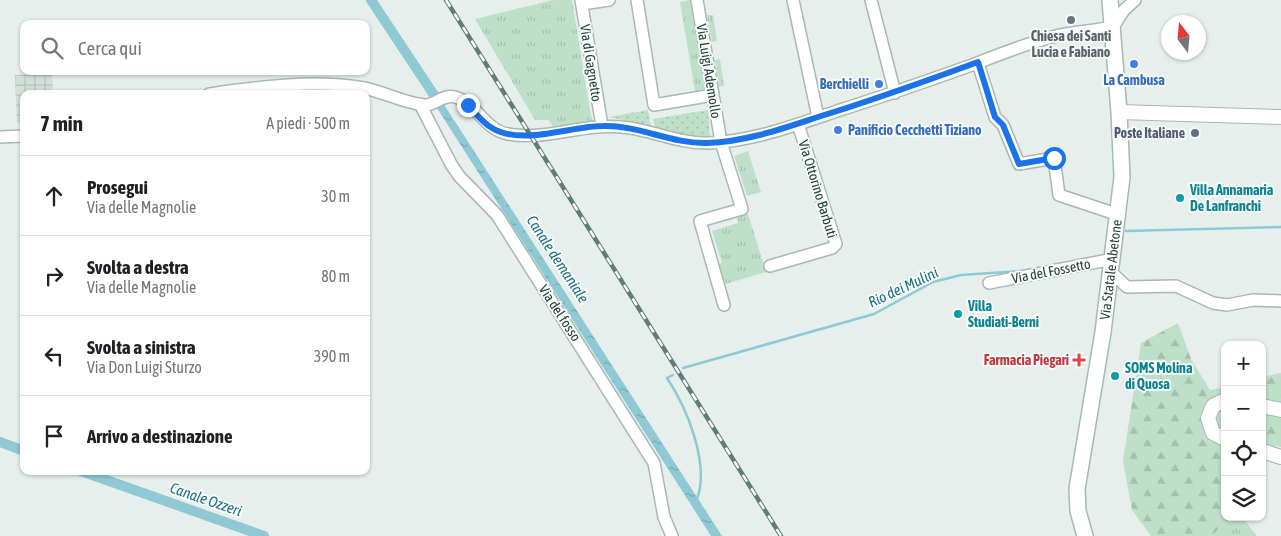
<!DOCTYPE html>
<html lang="it">
<meta charset="utf-8">
<style>
:root{--surface:#fff;--page:#f6f6f6;--text:#202124;--muted:#757577;--line:#e0e0e0}
body{margin:0;font-family:"Asap Condensed",sans-serif;background:var(--page);color:var(--text)}
.controls{position:absolute;right:15px;bottom:15px;display:grid;overflow:hidden;border-radius:10px;box-shadow:0 1px 4px #0004}
.controls button{width:45px;height:45px;display:grid;place-items:center;padding:0;border:0;border-bottom:1px solid var(--line);background:var(--surface);color:var(--text);font:25px sans-serif}
.compass{position:absolute;left:1161px;top:15px;width:45px;height:45px;border-radius:50%;background:var(--surface);box-shadow:0 1px 4px #0004;rotate:344deg}
.stop{position:absolute;width:15px;height:15px;margin:-11px;border:4px solid #1a73e8;border-radius:50%;background:#fff}
.stop.end{background:#1a73e8;border-color:#fff;box-shadow:0 1px 5px #0008}
.list{margin:0;padding:0;list-style:none}
h2{display:flex;justify-content:space-between;align-items:center;height:65px;margin:0;padding:0 20px;font-size:21px}
h2 small{font-size:16px;font-weight:400;color:var(--muted)}
.list li{display:grid;grid-template-columns:32px 1fr auto;gap:15px;align-items:center;box-sizing:border-box;height:80px;padding:0 20px;border-top:1px solid var(--line)}
.list b{display:block;font-size:19px;white-space:nowrap}
.list p{margin:0;font-size:16px;white-space:nowrap;color:var(--muted)}
.list em{font-size:16px;font-style:normal;color:var(--muted)}
.icon{flex:none;width:28px;height:28px;fill:none;stroke:currentColor;stroke-width:2;stroke-linecap:round;stroke-linejoin:round}
.map{position:relative;flex:none;width:1281px;height:536px;overflow:hidden}
.search{position:absolute;background:var(--surface);box-shadow:0 1px 4px #0004;left:20px;top:20px;width:350px;height:55px;display:flex;align-items:center;gap:12px;box-sizing:border-box;padding:0 18px;border-radius:10px;color:var(--muted);font-size:19px}
.panel{position:absolute;background:var(--surface);box-shadow:0 1px 4px #0004;left:20px;top:90px;width:350px;height:385px;border-radius:10px}
.map>svg:first-child{display:block}
.industrial{fill:url(#industrial-grid)}
.grass{fill:url(#grass-tufts)}
.forest{fill:url(#forest-firs)}
.park{fill:url(#park-dots)}
.water{fill:url(#water-ripples)}
.lines{fill:none;stroke-linecap:round;stroke-linejoin:round}
.stream{stroke:#8ec9d4;stroke-width:2.5}
.canal{stroke:#8ec9d4;stroke-width:10}
.minor-casing{stroke:#a8b8b2;stroke-width:14}
.tertiary-casing{stroke:#a8b8b2;stroke-width:16}
.secondary-casing{stroke:#a4bbb3;stroke-width:18}
.minor{stroke:#fff;stroke-width:11}
.tertiary{stroke:#fff;stroke-width:14}
.secondary{stroke:#fff;stroke-width:15}
.rail-casing{stroke:#5f7d75;stroke-width:4.5}
.rail{stroke:#f7fbf9;stroke-width:2.5;stroke-dasharray:8;stroke-linecap:butt}
.route{stroke:#1a73e8;stroke-width:6}
.worship-dot{fill:#6b7280;stroke:#f7fbf9;stroke-width:2}
.shop-dot{fill:#3f7fe0;stroke:#f7fbf9;stroke-width:2}
.service-dot{fill:#5c6f8a;stroke:#f7fbf9;stroke-width:2}
.culture-dot{fill:#0f9aa8;stroke:#f7fbf9;stroke-width:2}
.health-dot{fill:#e0444e;stroke:#f7fbf9;stroke-width:2}
.labels{text-anchor:middle;dominant-baseline:central;stroke-width:4;stroke-linejoin:round;paint-order:stroke}
.worship-label{font-size:14px;font-weight:bold;fill:#5b616d;stroke:#f7fbf9}
.street-label{font-size:14px;fill:#24423a;stroke:#f7fbf9}
.shop-label{font-size:14px;font-weight:bold;fill:#366cbe;stroke:#f7fbf9}
.service-label{font-size:14px;font-weight:bold;fill:#4e5e75;stroke:#f7fbf9;text-anchor:end}
.culture-label{font-size:14px;font-weight:bold;fill:#0d838f;stroke:#f7fbf9;text-anchor:start}
.health-label{font-size:14px;font-weight:bold;fill:#be3a42;stroke:#f7fbf9;text-anchor:end}
.water-label{font-size:15px;font-style:italic;fill:#1c6f80;stroke:#f7fbf9}
</style>
<div class="map">
<svg width="1281" height="536" viewBox="0 0 1281 536">
<defs>
<pattern id="industrial-grid" width="8" height="8" patternUnits="userSpaceOnUse" patternTransform="scale(1.25)"><rect width="8" height="8" fill="#d4dfda"/><path d="M0 4h8M4 0v8" fill="none" stroke="#b6c1bc"/></pattern>
<pattern id="grass-tufts" width="24" height="20" patternUnits="userSpaceOnUse" patternTransform="scale(1.25)"><rect width="24" height="20" fill="#bfe0c8"/><path d="M3 7l-1-3M5 7V3M7 7l1-3M15 17l-1-3M17 17v-4M19 17l1-3" fill="none" stroke="#a4c1ad"/></pattern>
<pattern id="forest-firs" width="22" height="20" patternUnits="userSpaceOnUse" patternTransform="scale(1.25)"><rect width="22" height="20" fill="#bfe0c8"/><path d="M5 1l3.5 6h-7zM16 11l3.5 6h-7z" fill="#a4c1ad"/></pattern>
<pattern id="park-dots" width="8" height="8" patternUnits="userSpaceOnUse" patternTransform="scale(1.25)"><rect width="8" height="8" fill="#bfe0c8"/><path d="M2 2h.1M6 6h.1" fill="none" stroke="#a4c1ad" stroke-width="1.8" stroke-linecap="round"/></pattern>
<pattern id="water-ripples" width="26" height="14" patternUnits="userSpaceOnUse" patternTransform="scale(1.25)"><rect width="26" height="14" fill="#8ec9d4"/><path d="M2 4q2-2 4 0t4 0M15 11q2-2 4 0t4 0" fill="none" stroke="#74a5ad"/></pattern>
</defs>
<rect width="100%" height="100%" fill="#e6efeb"/>
<path class="industrial" d="M52,74L53,94H24V123H17L15,75Z"/>
<path class="grass" d="M553,0H572L592,122L553,126L548,120H535L475,19Z
M690,0L705,89L695,91L680,2Z
M707,15H713L717,41L712,42Z
M720,59L724,86L719,87L715,60Z
M748,151L761,192L747,196L734,156Z
M748,214L766,272L726,284L718,264L722,263L712,231L738,223L737,215Z
M1233,517H1242L1257,536H1211Z"/>
<path class="forest" d="M1178,323L1191,359L1210,390L1225,387V517H1233L1211,536H1151L1132,510L1123,461L1141,343Z
M1281,373V447L1276,446L1262,467V377Z"/>
<path class="park" d="M648,110L651,126L609,117Z
M708,110L710,136L680,135L655,127L653,119Z"/>
<path class="water" d="M434,89L722,536H711L428,94Z"/>
<g class="lines">
<path class="stream" d="M1126,231L1281,227
M683,368L874,314L933,282L961,275L1020,271
M673,375L667,378C687,408 710,464 697,499"/>
<path class="canal" d="M371,0L438,101
M0,442L24,451
M81,471L264,536"/>
<g class="minor-casing">
<path id="minor" d="M581,0L602,126
M637,0L654,105L713,95
M697,0L721,142L742,209L700,221L724,305
M793,0L818,117
M871,0L895,93
M582,4L609,0
M978,63L995,117L1003,125L1019,164L1054,158L1059,195L1119,215
M209,94C259,87 314,79 364,88C384,92 404,103 424,105C435,106 442,94 455,97C476,102 484,130 508,134C545,141 583,123 621,127C651,129 677,144 709,143C753,141 796,125 837,111C882,97 927,81 972,65C998,55 1025,44 1052,37C1072,32 1093,31 1113,27L1124,10L1135,0
M420,104L451,164L459,176L497,215L654,463L664,517L672,536
M0,137L24,136
M770,266L832,248L836,244L798,124
M1111,272L1127,287L1176,286L1213,303L1227,305L1253,300L1281,301
M989,283L1113,259"/>
</g>
<g class="tertiary-casing">
<path id="tertiary" d="M1119,112L1281,117
M1225,400L1213,406L1208,418L1213,433L1225,439
M1262,406L1281,410
M1262,451L1281,457"/>
</g>
<g class="secondary-casing">
<g id="secondary">
<path id="s1" d="M1085,536L1078,511L1077,489L1103,332L1122,177L1119,112L1110,0"/>
</g>
</g>
<use href="#minor" class="minor"/>
<use href="#tertiary" class="tertiary"/>
<use href="#secondary" class="secondary"/>
<g class="rail-casing">
<path id="rail" d="M446,0L781,536"/>
</g>
<use href="#rail" class="rail"/>
</g>
<g class="lines">
<path class="route" d="M468,105C475,113 483,123 492,128C521,146 571,126 603,126C639,125 671,144 707,143C746,142 784,128 821,116C874,100 926,81 978,62L995,117L1003,125L1019,164L1054,158"/>
</g>
<circle class="worship-dot" cx="1071" cy="20" r="5"/>
<g class="shop-dot">
<circle cx="1134" cy="64" r="5"/>
<circle cx="879" cy="84" r="5"/>
<circle cx="838" cy="130" r="5"/>
</g>
<circle class="service-dot" cx="1195" cy="133" r="5"/>
<g class="culture-dot">
<circle cx="1180" cy="198" r="5"/>
<circle cx="958" cy="314" r="5"/>
<circle cx="1115" cy="376" r="5"/>
</g>
<path class="health-dot" d="M1076.5 352.5h5v5h5v5h-5v5h-5v-5h-5v-5h5z"/>
<g class="labels">
<g class="worship-label">
<text x="1071" y="36">Chiesa dei Santi<tspan x="1071" dy="16">Lucia e Fabiano</tspan></text>
</g>
<g class="street-label">
<text transform="translate(591 63) rotate(81)">Via di Gagnetto</text>
<text transform="translate(709 71) rotate(81)">Via Luigi Ademollo</text>
<text transform="translate(818 189) rotate(73)">Via Ottorino Barbuti</text>
<text stroke="none"><textPath href="#s1" startOffset="270">Via Statale Abetone</textPath></text>
<text transform="translate(1051 271) rotate(-11)">Via del Fossetto</text>
<text transform="translate(560 313) rotate(57)">Via del fosso</text>
</g>
<g class="shop-label">
<text x="1134" y="80">La Cambusa</text>
<text x="869" y="84" text-anchor="end">Berchielli</text>
<text x="848" y="130" text-anchor="start">Panificio Cecchetti Tiziano</text>
</g>
<g class="service-label">
<text x="1185" y="133">Poste Italiane</text>
</g>
<g class="culture-label">
<text x="1190" y="190">Villa Annamaria<tspan x="1190" dy="16">De Lanfranchi</tspan></text>
<text x="968" y="306">Villa<tspan x="968" dy="16">Studiati-Berni</tspan></text>
<text x="1125" y="368">SOMS Molina<tspan x="1125" dy="16">di Quosa</tspan></text>
</g>
<g class="health-label">
<text x="1069" y="360">Farmacia Piegari</text>
</g>
<g class="water-label">
<text transform="translate(558 259) rotate(57)">Canale demaniale</text>
<text transform="translate(903 287) rotate(-25)">Rio dei Mulini</text>
<text transform="translate(206 499) rotate(19)">Canale Ozzeri</text>
</g>
</g>
</svg>
<div class="controls">
<button>+</button>
<button>−</button>
<button><svg class="icon" aria-label="locate" viewBox="0 0 24 24"><circle cx="12" cy="12" r="6"/><path d="M12 2v4M12 18v4M2 12h4M18 12h4"/></svg></button>
<button><svg class="icon" aria-label="layers" viewBox="0 0 24 24"><path d="M12 4l9 5-9 5-9-5zM3 14l9 5 9-5"/></svg></button>
</div>
<svg class="compass" viewBox="-18 -18 36 36"><path d="M0-13l5 13h-10z" fill="#e53935"/><path d="M0 13l5-13h-10z" fill="#757577"/></svg>
<div class="stop" style="left:1054px;top:158px"></div>
<div class="stop end" style="left:468px;top:105px"></div>
<div class="search"><svg class="icon" aria-label="search" viewBox="0 0 24 24"><circle cx="10" cy="10" r="6"/><path d="M15 15l6 6"/></svg>Cerca qui</div>
<section class="panel">
<h2>7 min<small>A piedi · 500 m</small></h2>
<ul class="list">
<li><svg class="icon" aria-label="ahead" viewBox="0 0 24 24"><path d="M12 20V5M6 11l6-6 6 6"/></svg><div><b>Prosegui</b><p>Via delle Magnolie</p></div><em>30 m</em></li>
<li><svg class="icon" aria-label="right" viewBox="0 0 24 24"><path d="M7 20v-9h11M14 6l5 5-5 5"/></svg><div><b>Svolta a destra</b><p>Via delle Magnolie</p></div><em>80 m</em></li>
<li><svg class="icon" aria-label="left" viewBox="0 0 24 24"><path d="M17 20v-9H6M10 6l-5 5 5 5"/></svg><div><b>Svolta a sinistra</b><p>Via Don Luigi Sturzo</p></div><em>390 m</em></li>
<li><svg class="icon" aria-label="arrive" viewBox="0 0 24 24"><path d="M6 21V4h12l-3 4 3 4H6"/></svg><div><b>Arrivo a destinazione</b></div></li>
</ul>
</section>
</div>
